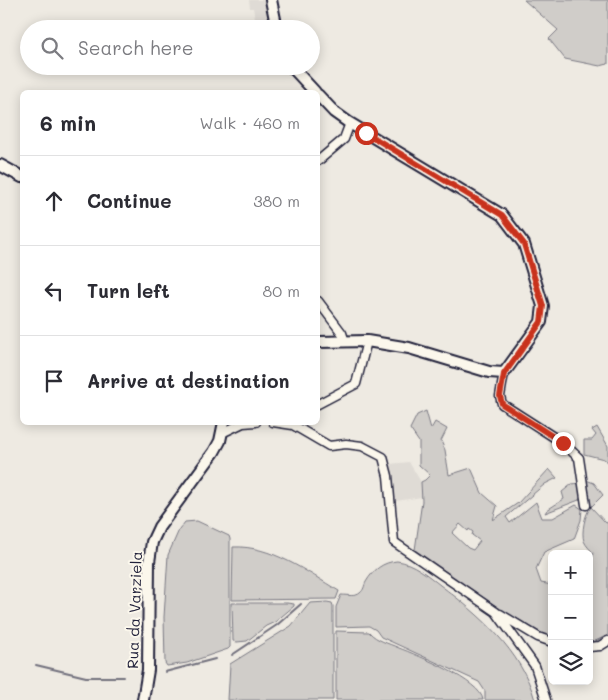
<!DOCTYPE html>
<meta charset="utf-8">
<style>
:root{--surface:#fff;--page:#f7f7f7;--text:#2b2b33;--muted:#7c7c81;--line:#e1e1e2}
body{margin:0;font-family:Mali,sans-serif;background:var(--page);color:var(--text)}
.controls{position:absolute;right:15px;bottom:15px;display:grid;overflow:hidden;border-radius:8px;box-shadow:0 2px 12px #0003}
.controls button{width:45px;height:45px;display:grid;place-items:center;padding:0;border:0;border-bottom:1px solid var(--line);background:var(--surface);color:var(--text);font:25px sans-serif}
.stop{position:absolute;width:15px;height:15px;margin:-11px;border:4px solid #c8321e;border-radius:50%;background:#fff}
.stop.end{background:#c8321e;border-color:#fff;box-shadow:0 1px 5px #0008}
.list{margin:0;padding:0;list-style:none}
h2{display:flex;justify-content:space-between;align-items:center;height:65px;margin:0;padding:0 20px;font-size:21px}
h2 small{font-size:16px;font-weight:400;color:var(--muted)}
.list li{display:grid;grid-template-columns:32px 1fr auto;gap:15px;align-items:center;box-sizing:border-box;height:90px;padding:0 20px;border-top:1px solid var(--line)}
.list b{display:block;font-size:19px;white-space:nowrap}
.list em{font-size:16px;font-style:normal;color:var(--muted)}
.icon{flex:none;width:28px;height:28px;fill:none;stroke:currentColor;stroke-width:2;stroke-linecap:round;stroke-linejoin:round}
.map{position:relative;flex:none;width:608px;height:700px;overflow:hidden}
.search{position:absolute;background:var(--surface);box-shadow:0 2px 12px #0003;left:20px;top:20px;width:300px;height:55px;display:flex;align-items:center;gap:12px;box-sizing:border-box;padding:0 18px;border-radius:28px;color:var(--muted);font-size:19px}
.panel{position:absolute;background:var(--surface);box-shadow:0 2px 12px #0003;left:20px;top:90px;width:300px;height:335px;border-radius:8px}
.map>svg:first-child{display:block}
.built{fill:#dfdbd5}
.green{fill:#d0cdc9;stroke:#797882;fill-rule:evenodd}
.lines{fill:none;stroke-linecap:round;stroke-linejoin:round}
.stream{stroke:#716f7c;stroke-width:2}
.street-casing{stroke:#22223b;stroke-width:11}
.secondary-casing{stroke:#22223b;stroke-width:14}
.street{stroke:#fbf7ec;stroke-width:8}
.secondary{stroke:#fbf7ec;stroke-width:10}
.route{stroke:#c8321e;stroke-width:6}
.labels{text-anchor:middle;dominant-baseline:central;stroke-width:4;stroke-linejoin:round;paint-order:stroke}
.street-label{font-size:15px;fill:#22223b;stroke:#fbf7ec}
</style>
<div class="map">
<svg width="608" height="700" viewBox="0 0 608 700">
<rect width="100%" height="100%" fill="#eeeae2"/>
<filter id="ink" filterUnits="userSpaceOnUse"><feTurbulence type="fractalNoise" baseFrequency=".02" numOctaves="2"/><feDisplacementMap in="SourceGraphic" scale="10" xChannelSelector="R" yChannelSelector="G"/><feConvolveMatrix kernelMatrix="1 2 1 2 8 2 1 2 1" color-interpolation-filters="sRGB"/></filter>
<g filter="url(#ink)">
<path class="built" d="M249,0H268L273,29H257L253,8H250Z
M409,462L421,482L422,497L396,501L390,464Z"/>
<path class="green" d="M524,0H608V64L600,66L565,59L549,39L558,30Z
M426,411L431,429L435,422L447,429L441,441L445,450L449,475L471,468L482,493L497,506L493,520L518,503L549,469L557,478L545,484L506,517L510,523L536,502L542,518H553L576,505L582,509L581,520L574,539L544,552L536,569L541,583L552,585V639L497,607L415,550L422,501L421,482L425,480L430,475L419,465V442L410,429L417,415ZM460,524L468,531L469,529L473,532L472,535L480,541L473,550L468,548L452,533Z
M597,427L608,446V462L604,459L584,454V440H592L596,435L592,430Z
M586,480L594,483L603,495L591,507L606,523L608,522V635L589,644V564L594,554C591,550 586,546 584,541C581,533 585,513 591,507Z
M580,483L582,492L579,500L545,513L547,510L564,499L562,492L572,484Z
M197,521L229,536L230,539V647L228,649L187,663L167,666L165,663L164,617L168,555L179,530L185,522Z
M233,547C271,545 307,572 339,591L336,599L232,600Z
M397,561C414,563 427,575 440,585C480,615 521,650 535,700H485V691L479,682L381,637L376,630L369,626L336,627V607L341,595C347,595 356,597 360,593C364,590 364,586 366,582C373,570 383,562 397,561Z
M327,602L332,603L333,606V700H228L230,664L291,626L310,603Z
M232,603H287L294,604V606L275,622L266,626L247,641L237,642L233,641Z
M336,631L369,632C377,641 388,643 399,648C417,655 481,681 483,700H336Z"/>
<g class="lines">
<path class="stream" d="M232,655L277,625L301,604
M36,665L86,677H123
M165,672L215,659"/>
<g class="street-casing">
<path id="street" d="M318,161L344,139L350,123
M318,301L342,333L345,342
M504,373L500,396L502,404L563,443L579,458L586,505
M318,404L356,384L367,341
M273,422L293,425L329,446L346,444L362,446L383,457L388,476L394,542L496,612L535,666L546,700
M222,433L243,423L256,422
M500,614L538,637L552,642
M589,647L600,646L608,641"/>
</g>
<g class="secondary-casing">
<path id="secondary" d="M271,0L277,29
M291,66L315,92
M318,95L334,112L348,122L502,215L524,244L543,306L541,322L504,373L489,372L409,348L367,341L318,342
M0,165L22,177
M143,700L148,670L149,562L152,542L159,527L214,452L220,441L224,422"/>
</g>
<use href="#street" class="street"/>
<use href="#secondary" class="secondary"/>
</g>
</g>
<g class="lines" filter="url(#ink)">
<path class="route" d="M366,133L502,215L524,244L543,306L541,322L504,374L500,396L502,404L563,443"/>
</g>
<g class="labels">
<g class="street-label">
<text transform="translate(134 610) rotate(-88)">Rua da Varziela</text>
</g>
</g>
</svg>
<div class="controls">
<button>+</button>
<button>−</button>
<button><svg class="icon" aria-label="layers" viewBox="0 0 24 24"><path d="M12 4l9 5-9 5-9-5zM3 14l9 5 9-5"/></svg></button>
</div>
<div class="stop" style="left:366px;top:133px"></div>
<div class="stop end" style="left:563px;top:443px"></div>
<div class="search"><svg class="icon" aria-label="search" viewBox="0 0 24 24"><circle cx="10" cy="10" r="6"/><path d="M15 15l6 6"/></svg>Search here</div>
<section class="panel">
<h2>6 min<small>Walk · 460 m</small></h2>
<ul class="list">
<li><svg class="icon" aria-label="ahead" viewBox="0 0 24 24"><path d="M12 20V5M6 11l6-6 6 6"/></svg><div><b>Continue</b></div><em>380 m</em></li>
<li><svg class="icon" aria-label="left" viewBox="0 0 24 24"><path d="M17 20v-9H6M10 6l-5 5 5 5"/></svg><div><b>Turn left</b></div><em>80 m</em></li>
<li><svg class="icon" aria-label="arrive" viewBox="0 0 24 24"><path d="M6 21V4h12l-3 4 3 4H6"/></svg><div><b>Arrive at destination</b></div></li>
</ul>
</section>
</div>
